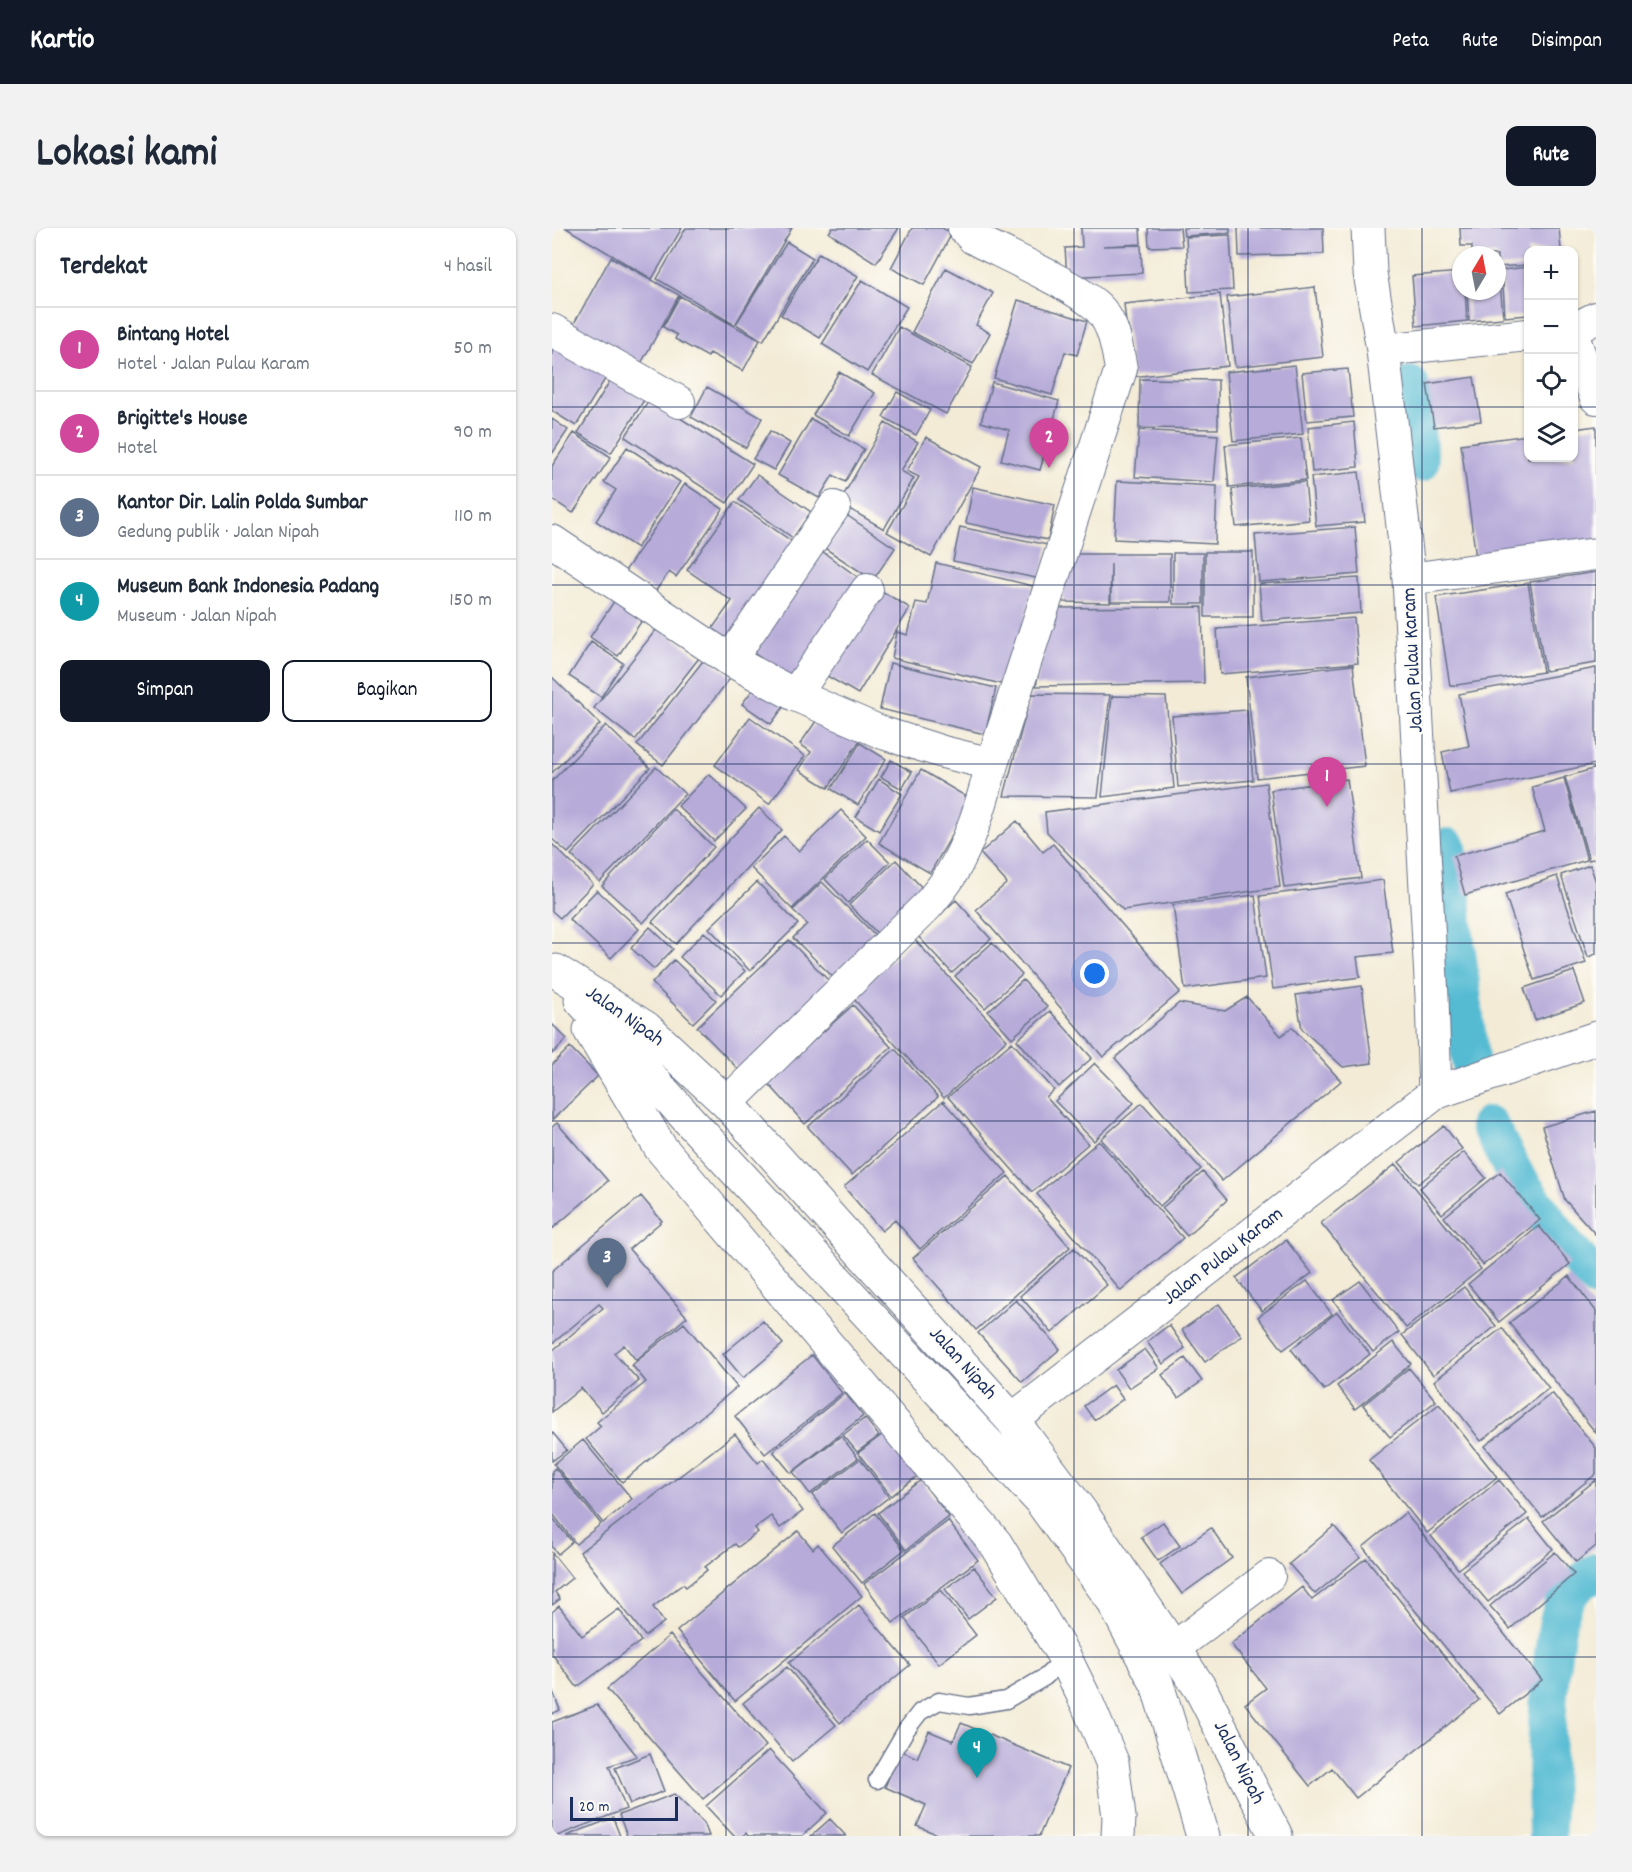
<!DOCTYPE html>
<html lang="id">
<meta charset="utf-8">
<style>
:root{--surface:#fff;--page:#f2f2f3;--text:#1f2937;--muted:#747a83;--line:#e0e1e3;--accent:#111827}
body{margin:0;font-family:Dekko,sans-serif;background:var(--page);color:var(--text)}
.controls{position:absolute;right:18px;top:18px;display:grid;overflow:hidden;border-radius:12px;box-shadow:0 2px 4px #0004}
.controls button{width:54px;height:54px;display:grid;place-items:center;padding:0;border:0;border-bottom:2px solid var(--line);background:var(--surface);color:var(--text);font:30px sans-serif}
.compass{position:absolute;left:900px;top:18px;width:54px;height:54px;border-radius:50%;background:var(--surface);box-shadow:0 2px 4px #0004;rotate:10deg}
.scale{position:absolute;left:18px;bottom:15px;width:108px;box-sizing:border-box;padding-left:6px;border:3px solid #1b2f5e;border-top:0;font-size:16px;line-height:21px;white-space:nowrap;color:#1b2f5e;-webkit-text-stroke:4px #fdfcf7;paint-order:stroke}
.you{position:absolute;left:543px;top:746px;width:21px;height:21px;margin:-15px;border:4px solid #fff;border-radius:50%;background:#1a73e8;box-shadow:0 0 0 9px #1a73e833}
.badge{display:grid;place-items:center;width:39px;height:39px;border-radius:50%;background:var(--accent);color:#fff;font-size:20px;font-weight:700}
.pin{position:absolute;translate:-50% -50px;filter:drop-shadow(0 2px 3px #0008)}
.pin::after{content:'';position:absolute;top:32px;width:21px;height:18px;background:inherit;clip-path:polygon(0 0,100% 0,50% 100%)}
.list{margin:0;padding:0;list-style:none}
h2{display:flex;justify-content:space-between;align-items:center;height:78px;margin:0;padding:0 24px;font-size:26px}
h2 small{font-size:20px;font-weight:400;color:var(--muted)}
.list li{display:grid;grid-template-columns:39px 1fr auto;gap:18px;align-items:center;box-sizing:border-box;height:84px;padding:0 24px;border-top:2px solid var(--line)}
.list b{display:block;font-size:22px;white-space:nowrap}
.list p{margin:0;font-size:20px;white-space:nowrap;color:var(--muted)}
.list em{font-size:20px;font-style:normal;color:var(--muted)}
.actions{display:flex;gap:12px;padding:18px 24px}
.actions a{flex:1;padding:14px 0;border:2px solid var(--accent);border-radius:12px;text-align:center;font-size:21px;color:var(--accent)}
.actions .main{background:var(--accent);color:#fff}
.icon{flex:none;width:33px;height:33px;fill:none;stroke:currentColor;stroke-width:2;stroke-linecap:round;stroke-linejoin:round}
.map{position:relative;flex:none;width:1044px;height:1608px;overflow:hidden;border-radius:12px}
header{display:flex;align-items:center;gap:36px;box-sizing:border-box;height:84px;padding:0 30px;background:var(--accent);color:#fff}
header strong{font-size:28px}
nav{display:flex;gap:33px;margin-inline-start:auto;font-size:21px}
.intro{display:flex;align-items:center;justify-content:space-between;box-sizing:border-box;height:144px;padding:0 36px}
h1{margin:0;font-size:42px}
.button{padding:15px 27px;border-radius:12px;background:var(--accent);color:#fff;font-size:21px;font-weight:700}
main{display:flex;gap:36px;padding:0 36px}
aside{flex:1;background:var(--surface);border-radius:12px;box-shadow:0 2px 4px #0004}
.map>svg:first-child{display:block}
.lines{fill:none;stroke-linecap:round;stroke-linejoin:round}
.canal{stroke:#55bbd3;stroke-width:38}
.building{fill:#b7acd9}
.lane-casing{stroke:#677188;stroke-width:19}
.street-casing{stroke:#677188;stroke-width:34}
.secondary-casing{stroke:#677188;stroke-width:35}
.lane{stroke:#fff;stroke-width:16}
.street{stroke:#fff;stroke-width:32}
.secondary{stroke:#fff;stroke-width:33}
.grid{fill:none;stroke:#1b2f5e;stroke-width:1.5;stroke-opacity:0.55}
.labels{text-anchor:middle;dominant-baseline:central;stroke-width:5;stroke-linejoin:round;paint-order:stroke}
.street-label{font-size:21px;fill:#1b2f5e;stroke:#fdfcf7}
</style>
<header>
<strong>Kartio</strong>
<nav><a>Peta</a><a>Rute</a><a>Disimpan</a></nav>
</header>
<div class="intro"><h1>Lokasi kami</h1><a class="button">Rute</a></div>
<main>
<aside>
<h2>Terdekat<small>4 hasil</small></h2>
<ul class="list">
<li><span class="badge" style="background:#d1479c">1</span><div><b>Bintang Hotel</b><p>Hotel · Jalan Pulau Karam</p></div><em>50 m</em></li>
<li><span class="badge" style="background:#d1479c">2</span><div><b>Brigitte's House</b><p>Hotel</p></div><em>90 m</em></li>
<li><span class="badge" style="background:#5c6f8a">3</span><div><b>Kantor Dir. Lalin Polda Sumbar</b><p>Gedung publik · Jalan Nipah</p></div><em>110 m</em></li>
<li><span class="badge" style="background:#0f9aa8">4</span><div><b>Museum Bank Indonesia Padang</b><p>Museum · Jalan Nipah</p></div><em>150 m</em></li>
</ul>
<div class="actions"><a class="main">Simpan</a><a>Bagikan</a></div>
</aside>
<div class="map">
<svg width="1044" height="1608" viewBox="0 0 1044 1608">
<rect width="100%" height="100%" fill="#fdfcf7"/>
<filter id="ink" filterUnits="userSpaceOnUse"><feTurbulence type="fractalNoise" baseFrequency=".0167" numOctaves="2"/><feDisplacementMap in="SourceGraphic" scale="12" xChannelSelector="R" yChannelSelector="G"/><feConvolveMatrix kernelMatrix="1 2 1 2 8 2 1 2 1" color-interpolation-filters="sRGB"/></filter>
<filter id="wash" filterUnits="userSpaceOnUse"><feTurbulence type="fractalNoise" baseFrequency=".008" numOctaves="4" result="noise"/><feDisplacementMap in="SourceGraphic" scale="24" xChannelSelector="R" yChannelSelector="G"/><feGaussianBlur stdDeviation="1.35" result="paint"/><feColorMatrix in="noise" values="0 0 0 0 0 0 0 0 0 0 0 0 0 0 0 0 0 1.4 0 .05"/><feComposite in="paint" operator="in"/></filter>
<g filter="url(#wash)">
<rect width="100%" height="100%" fill="#f3ebd6"/>
<g class="lines">
<path class="canal" d="M858,157L868,235
M896,619L903,707L919,839
M937,897L964,948L1015,1019L1044,1051
M995,1608C994,1547 993,1485 1001,1425C1004,1407 1005,1388 1014,1372C1021,1359 1032,1352 1044,1344"/>
</g>
<g id="blocks">
<path class="building" d="M14,0H130L100,51Z
M134,0H240L183,97L105,51Z
M280,0H347L324,35L277,5Z
M360,0H390L400,5L372,57L339,40Z
M529,0H588L589,16L551,18L589,17L590,45L515,49L513,20L530,19Z
M596,0H628L630,18L597,19Z
M631,0H678V5L632,8Z
M686,0H771L772,26L687,28Z
M908,0H1007L1009,22H976V37L945,39V27H920V18H909Z
M678,7L681,62L637,64L634,9Z
M235,14L261,30L211,113L184,96Z
M267,25L306,48L268,110L229,87Z
M59,29L127,67L87,139L19,101Z
M976,39V87L953,89L950,42Z
M394,40L441,65L424,97L438,105L421,136L360,104Z
M945,42H947L951,90L917,93L915,63H945Z
M909,44V63H913L915,93L864,98L860,48Z
M310,52L355,79L315,144L270,116Z
M763,59L771,129L683,139L675,69Z
M668,66L676,138L580,149L572,76Z
M128,68L208,112L191,143L158,125L156,129L123,111L125,107L111,99Z
M466,72L535,93L525,127L513,124L500,167L442,150Z
M347,99L420,139L394,186L320,147Z
M0,113L55,148L24,198L0,183Z
M743,137L751,206L681,213L674,144Z
M796,141L801,189L755,193L750,145Z
M287,144L323,165L297,208L261,187Z
M61,148L94,169L59,225L26,205Z
M922,149L929,193L882,199L875,156Z
M588,151L666,152V201L587,200Z
M440,154L507,173L488,242L449,232L457,202L429,194Z
M155,159L210,190L194,220L139,189Z
M345,164L378,182L364,207L331,189Z
M98,171L201,236L175,275L73,209Z
M0,191L16,202L0,226Z
M259,191L312,221L293,254L281,247L267,270L226,247Z
M802,194L806,239L760,244L756,199Z
M333,195L366,214L349,243L362,250L332,301L287,275Z
M1044,198V323L925,338L909,216L976,207V230H1022V201Z
M587,202L666,207L662,254L583,249Z
M218,203L238,215L222,242L201,231Z
M22,205L59,229L21,285L0,271V238Z
M374,209L429,239L379,329L335,304L367,249L355,243Z
M749,210L754,252L677,259L673,217Z
M75,219L128,254L85,320L44,293L64,262L52,254Z
M807,244L813,294L764,298L759,249Z
M205,247L259,284L241,310L187,272Z
M565,253L665,258L663,316L562,311Z
M753,254L757,292L684,299L680,261Z
M133,256L171,281L124,349L117,344L103,364L73,343Z
M421,259L503,277L496,312L414,295Z
M183,274L248,319L181,415L160,401L180,373L135,342Z
M287,282L343,320L321,352L265,315Z
M408,299L496,317L489,351L401,333Z
M803,299L807,346L707,354L703,307Z
M264,319L314,355L243,454L193,419Z
M653,324H701V389H653Z
M621,325H651V376H621Z
M512,326H618V374H559V336L558,375L511,374Z
M384,335L481,358L458,458L340,430L345,404L356,407L364,374L375,376Z
M1044,344V435L993,443L978,354Z
M807,350L809,385L710,393L707,356Z
M976,355L991,444L898,458L884,369Z
M323,359L358,380L306,466L270,445Z
M63,372L91,391L66,428L38,409Z
M650,379L652,455L484,458L499,380Z
M802,390L806,435L668,446L665,401Z
M107,398L147,430L83,512L42,480Z
M39,414L71,435L49,469L17,448Z
M154,429L180,448L111,537L85,517Z
M338,435L444,460L433,506L328,481Z
M801,437L813,538L705,550L694,449Z
M1044,440V536L898,565L890,524L917,518L907,466Z
M0,449L48,496L0,545Z
M205,456L233,477L219,496L190,476Z
M479,466L558,467L546,569L452,568Z
M560,468L614,469L622,560L550,569Z
M695,482L701,552L626,559L620,488Z
M269,486L308,512L276,560L247,542L259,524L248,516Z
M198,489L253,528L217,576L163,537Z
M54,497L98,540L16,625L0,611V553Z
M308,515L334,531L306,577L279,561Z
M339,532L360,544L350,561L329,549Z
M104,539L133,566L48,654L19,627Z
M1044,540V630L1037,632L1013,549Z
M369,542L420,572L378,645L327,615Z
M157,546L194,581L162,613L126,578Z
M1012,550L1035,632L913,667L902,628L993,603L980,559Z
M327,551L350,566L327,603L304,589Z
M795,551L809,650L732,660L719,562Z
M714,555L728,659L571,682L495,604L493,584Z
M207,580L230,602L124,716L100,694Z
M121,581L162,619L91,695L50,658Z
M289,582L314,608L240,681L199,640L232,608L247,623Z
M465,593L491,624L501,616L628,764L551,829L424,682L455,655L428,625Z
M315,611L338,634L296,675L273,651Z
M0,616L41,656L8,690L0,683Z
M344,632L374,664L328,708L297,677Z
M1038,637L1044,654V726L1036,729L1009,647Z
M1005,648L1034,735L982,752L953,666Z
M831,652L841,725L805,729L808,749L721,761L708,668Z
M205,654L246,696L198,743L157,700Z
M270,654L325,709L283,751L241,710L255,696L241,682Z
M45,662L87,701L59,730L17,691Z
M703,667L714,750L633,761L621,677Z
M404,672L439,711L400,745L365,707Z
M98,699L121,721L102,741L79,720Z
M152,704L193,743L169,767L128,729Z
M362,711L455,812L392,870L299,768Z
M237,712L279,755L187,842L145,799Z
M440,715L470,747L433,780L403,748Z
M122,732L164,772L141,795L100,755Z
M1022,743L1033,775L983,792L972,760Z
M471,752L495,779L460,810L436,783Z
M810,758L820,835L791,839L750,801L744,767Z
M695,769L729,808L740,799L789,853L670,953L563,830L627,775L673,783Z
M301,777L339,819L253,896L215,854Z
M498,783L540,830L507,859L465,812Z
M0,796L15,811L0,826Z
M460,814L502,862L494,869L536,916L480,964L396,869Z
M18,819L46,848L0,892V837Z
M343,821L386,869L300,947L256,899Z
M543,835L582,875L542,913L503,873Z
M391,873L455,945L368,1021L343,992L330,1003L292,959Z
M590,875L649,941L608,978L549,911Z
M1044,883V1007L1013,972L990,899Z
M5,895L56,953L0,1001V899Z
M892,898L910,921L866,956L847,934Z
M547,913L631,1010L569,1063L485,966Z
M912,924L934,950L890,986L868,960Z
M844,936L929,1041L854,1100L769,995Z
M651,944L675,972L635,1008L610,980Z
M948,944L988,992L931,1037L892,989Z
M456,948L518,1019L424,1102L361,1030Z
M89,968L110,993L77,1021L135,1089L84,1132L72,1117L62,1125L87,1153L50,1184L29,1160L0,1184V1123L51,1080L47,1076L0,1116V1043Z
M987,998L1018,1036L947,1094L916,1056Z
M734,1012L760,1045L710,1083L684,1050Z
M522,1020L555,1057L500,1105L468,1068Z
M1017,1048L1044,1083V1205L957,1095Z
M755,1053L780,1086L731,1122L706,1089Z
M808,1053L847,1104L821,1124L781,1072Z
M912,1059L944,1098L881,1147L850,1107Z
M464,1072L508,1121L470,1154L426,1105Z
M667,1076L690,1108L653,1134L630,1102Z
M785,1084L818,1126L772,1162L739,1121Z
M211,1093L231,1116L191,1150L171,1126Z
M132,1095L185,1159L70,1254L34,1211L49,1198L45,1194L94,1154L80,1137Z
M617,1097L633,1120L611,1136L595,1114Z
M950,1100L997,1160L929,1213L882,1153Z
M841,1114L859,1136L803,1181L785,1158Z
M593,1121L607,1140L577,1160L564,1142Z
M260,1127L290,1165L213,1226L183,1188Z
M633,1130L650,1153L626,1170L610,1147Z
M857,1140L884,1173L838,1209L811,1177Z
M561,1157L571,1171L542,1192L532,1178Z
M293,1165L311,1188L239,1245L221,1223Z
M1000,1165L1044,1220V1246L990,1289L933,1218Z
M887,1176L945,1249L875,1305L817,1232Z
M313,1190L327,1208L305,1224L291,1207Z
M335,1203L368,1246L339,1268L306,1225Z
M0,1204L15,1222L0,1233Z
M183,1206L206,1235L211,1231L251,1283L228,1300L219,1288L203,1300L206,1304L186,1319L183,1316L153,1339L155,1342L134,1359L131,1356L101,1379L112,1394L93,1408L28,1324Z
M289,1208L306,1230L258,1266L241,1244Z
M31,1212L80,1271L51,1295L2,1236Z
M308,1231L337,1269L290,1305L260,1267Z
M3,1240L49,1296L24,1316L0,1285V1243Z
M369,1252L397,1289L354,1322L326,1285Z
M947,1252L975,1286L906,1341L879,1308Z
M1044,1252V1318L1024,1334L991,1293Z
M323,1285L352,1322L310,1355L280,1318Z
M853,1285L990,1452L948,1486L811,1319Z
M0,1289L20,1314L6,1326L0,1319Z
M977,1291L1001,1321L936,1374L910,1343Z
M396,1293L426,1332L341,1395L312,1356Z
M611,1294L628,1318L606,1333L589,1309Z
M782,1298L808,1329L763,1366L737,1336Z
M659,1300L680,1330L630,1366L608,1336Z
M246,1303L261,1321L266,1316L310,1368L183,1473L125,1403Z
M1003,1324L1022,1346L958,1401L938,1378Z
M0,1325L20,1350L3,1364L8,1371L0,1377Z
M814,1330L927,1472L804,1570L780,1540L758,1558L693,1476L714,1460L679,1416L750,1359L760,1372Z
M422,1339L445,1369L416,1391L393,1361Z
M389,1362L424,1407L387,1436L352,1390Z
M307,1377L358,1437L288,1495L237,1435Z
M7,1378L30,1408L67,1381L89,1413L25,1459L0,1426V1384Z
M118,1407L214,1518L151,1571L55,1461Z
M235,1439L284,1497L240,1534L191,1475Z
M0,1461L8,1482L0,1486Z
M45,1477L85,1528L57,1538L74,1581L5,1608H0V1494Z
M409,1495L516,1540L487,1608H389L365,1598L374,1577L333,1559L348,1522L365,1530L377,1503L401,1513Z
M217,1522L275,1585L250,1608H196L194,1605L190,1608H182L154,1578Z
M98,1526L112,1563L78,1576L63,1540Z
M122,1566L152,1595L157,1608H75L67,1587Z
M61,1590L68,1608H14Z
M278,1591L294,1608H259Z"/>
</g>
</g>
<g filter="url(#ink)">
<use href="#blocks" fill-opacity="0" stroke="#677188" stroke-width="1.5"/>
<g class="lines">
<g class="lane-casing">
<path id="lane" d="M325,1552L354,1502L368,1484L387,1473L417,1478L454,1472L493,1449L513,1430"/>
</g>
<g class="street-casing">
<path id="street" d="M1022,101L1044,90
M0,102L127,174
M1022,111L1044,170
M831,122L976,107
M0,313L178,432L243,467L331,505L391,524L440,536
M857,351L1044,326
M178,432L282,279
M243,467L315,362
M175,875L376,677C383,668 392,658 398,648C419,613 430,574 440,536L569,141C565,120 563,101 550,84C534,62 449,25 421,10L412,0
M622,1420L717,1348"/>
</g>
<g class="secondary-casing">
<path id="secondary" d="M816,0L818,45L831,122L857,351L880,769L883,865
M4,743L94,800L175,875L460,1192L529,1284L648,1460L724,1608
M29,772L135,890L488,1272L560,1371L605,1456L651,1608
M38,802L108,919L444,1316L513,1430L535,1475L560,1534L567,1589L566,1608
M460,1192L883,865L1044,810"/>
</g>
<use href="#lane" class="lane"/>
<use href="#street" class="street"/>
<use href="#secondary" class="secondary"/>
</g>
</g>
<path class="grid" d="M174,0V1608M348,0V1608M522,0V1608M696,0V1608M870,0V1608M0,179H976M1022,179H1044M0,357H1044M0,536H1044M0,715H1044M0,893H1044M0,1072H1044M0,1251H1044M0,1429H1044"/>
<g class="labels">
<g class="street-label">
<text transform="translate(862 432) rotate(-93)">Jalan Pulau Karam</text>
<text transform="translate(72 789) rotate(35)">Jalan Nipah</text>
<text transform="translate(672 1029) rotate(-38)">Jalan Pulau Karam</text>
<text transform="translate(410 1136) rotate(48)">Jalan Nipah</text>
<text transform="translate(686 1535) rotate(63)">Jalan Nipah</text>
</g>
</g>
</svg>
<div class="controls">
<button>+</button>
<button>−</button>
<button><svg class="icon" aria-label="locate" viewBox="0 0 24 24"><circle cx="12" cy="12" r="6"/><path d="M12 2v4M12 18v4M2 12h4M18 12h4"/></svg></button>
<button><svg class="icon" aria-label="layers" viewBox="0 0 24 24"><path d="M12 4l9 5-9 5-9-5zM3 14l9 5 9-5"/></svg></button>
</div>
<svg class="compass" viewBox="-18 -18 36 36"><path d="M0-13l5 13h-10z" fill="#e53935"/><path d="M0 13l5-13h-10z" fill="#747a83"/></svg>
<div class="scale">20 m</div>
<div class="you"></div>
<div class="pin badge" style="left:775px;top:579px;background:#d1479c">1</div>
<div class="pin badge" style="left:497px;top:240px;background:#d1479c">2</div>
<div class="pin badge" style="left:55px;top:1060px;background:#5c6f8a">3</div>
<div class="pin badge" style="left:425px;top:1550px;background:#0f9aa8">4</div>
</div>
</main>
